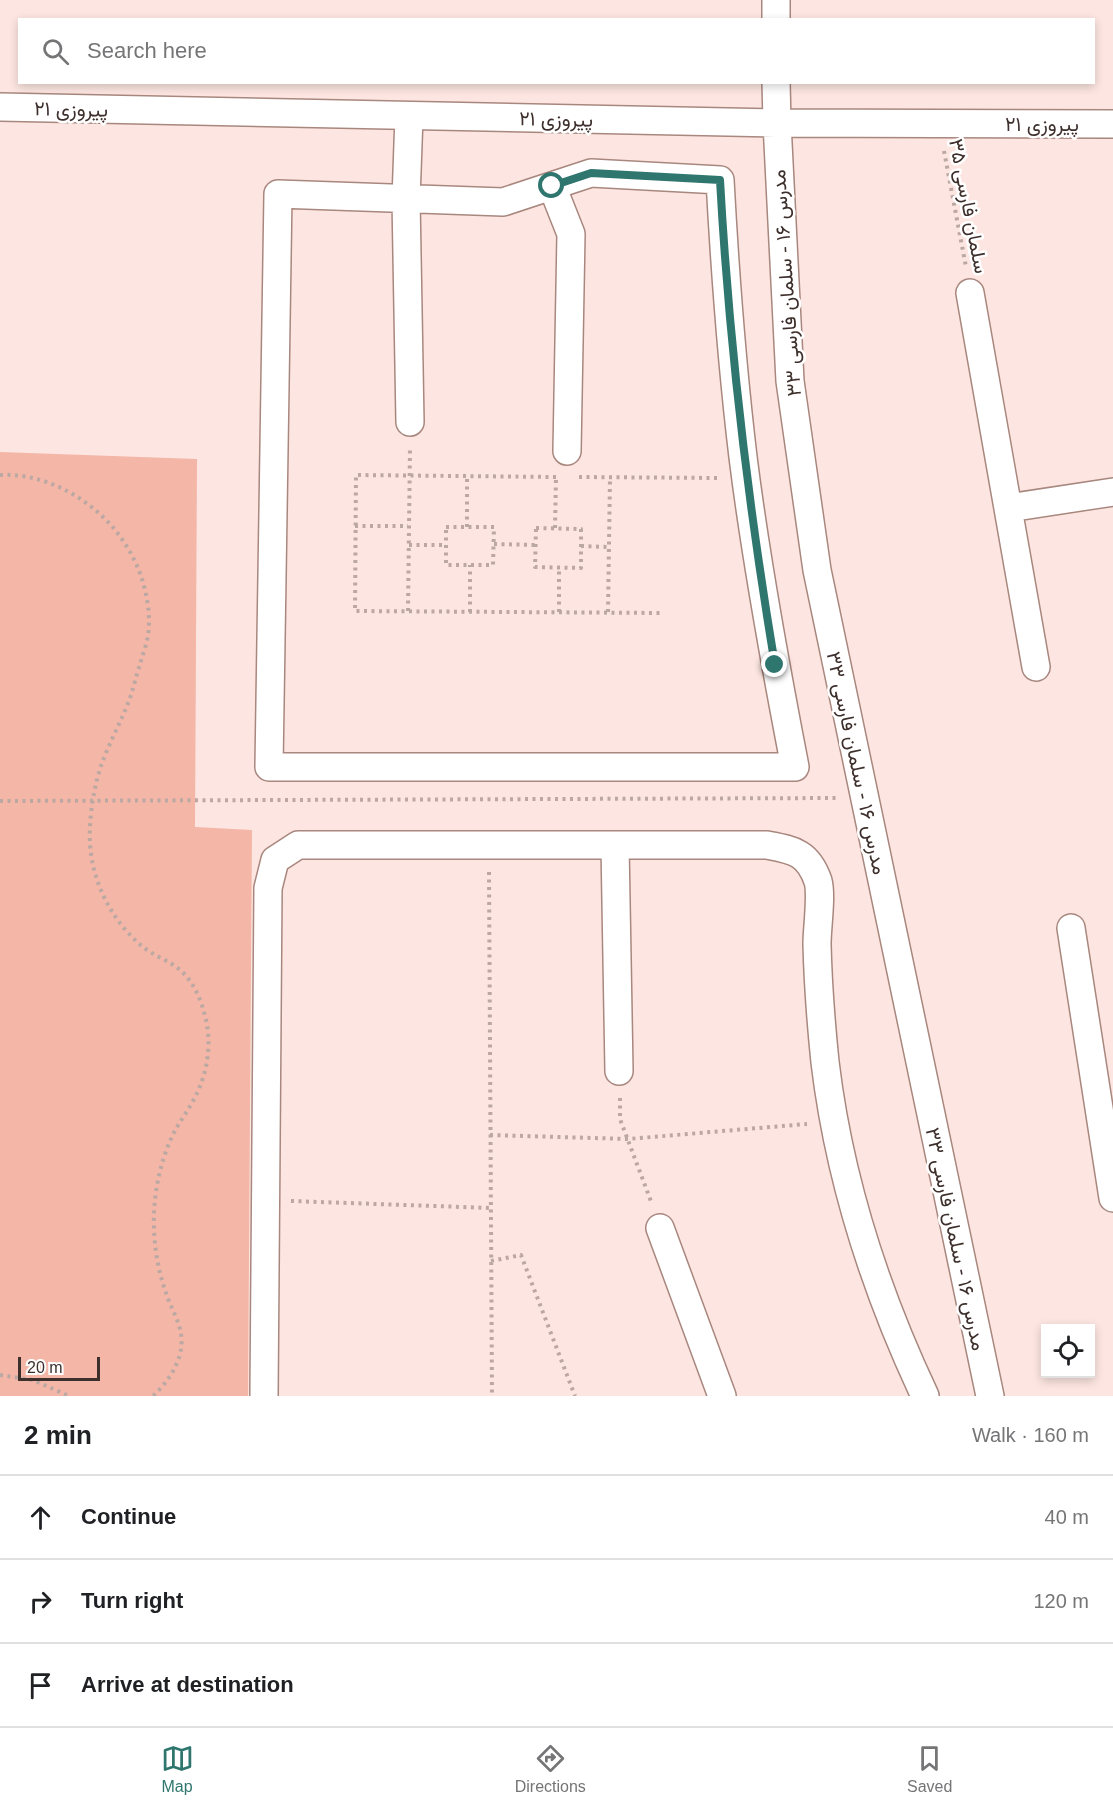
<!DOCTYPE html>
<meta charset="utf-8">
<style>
:root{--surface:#fff;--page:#f2f2f2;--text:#202124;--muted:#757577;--line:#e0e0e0;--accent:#2f766e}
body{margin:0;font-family:Helvetica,Vazirmatn,sans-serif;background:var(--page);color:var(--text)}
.controls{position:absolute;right:18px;bottom:18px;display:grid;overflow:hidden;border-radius:0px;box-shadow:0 3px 9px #0003}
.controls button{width:54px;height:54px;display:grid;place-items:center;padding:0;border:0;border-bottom:2px solid var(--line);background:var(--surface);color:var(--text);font:30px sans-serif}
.scale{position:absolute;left:18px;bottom:15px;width:82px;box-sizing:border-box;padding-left:6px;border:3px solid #3d2f2b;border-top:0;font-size:16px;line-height:21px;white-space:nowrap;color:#3d2f2b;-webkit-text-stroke:4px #fff;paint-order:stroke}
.stop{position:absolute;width:18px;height:18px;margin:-14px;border:4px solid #2f766e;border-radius:50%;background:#fff}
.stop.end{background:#2f766e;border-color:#fff;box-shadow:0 2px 6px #0008}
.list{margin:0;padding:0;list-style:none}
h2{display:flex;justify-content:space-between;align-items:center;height:78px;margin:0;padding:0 24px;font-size:26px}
h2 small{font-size:20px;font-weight:400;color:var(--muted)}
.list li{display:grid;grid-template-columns:39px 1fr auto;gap:18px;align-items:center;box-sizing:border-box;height:84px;padding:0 24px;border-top:2px solid var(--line)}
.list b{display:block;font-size:22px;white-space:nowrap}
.list em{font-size:20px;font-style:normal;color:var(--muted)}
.icon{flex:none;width:33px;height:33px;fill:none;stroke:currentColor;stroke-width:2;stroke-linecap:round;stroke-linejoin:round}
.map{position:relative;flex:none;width:1113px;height:1396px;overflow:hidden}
.search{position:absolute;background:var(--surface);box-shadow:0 3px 9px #0003;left:18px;right:18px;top:18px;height:66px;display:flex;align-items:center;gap:15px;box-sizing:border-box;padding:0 21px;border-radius:0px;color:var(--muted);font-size:22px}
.sheet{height:330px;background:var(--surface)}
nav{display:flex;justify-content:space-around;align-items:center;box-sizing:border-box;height:84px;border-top:2px solid var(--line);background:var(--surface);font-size:16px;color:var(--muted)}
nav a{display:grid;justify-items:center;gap:3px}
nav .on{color:var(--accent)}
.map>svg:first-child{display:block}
.green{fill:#f3b6a7}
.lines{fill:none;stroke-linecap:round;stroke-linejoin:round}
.minor-casing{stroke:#a8877e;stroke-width:30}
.path{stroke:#bca8a3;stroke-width:4;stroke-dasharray:3 4.5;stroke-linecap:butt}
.minor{stroke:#fff;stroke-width:27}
.route{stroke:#2f766e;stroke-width:8}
.labels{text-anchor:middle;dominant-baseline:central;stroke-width:5;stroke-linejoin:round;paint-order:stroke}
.street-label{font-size:20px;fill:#3d2f2b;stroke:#fff}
</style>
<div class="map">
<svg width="1113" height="1396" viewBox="0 0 1113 1396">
<rect width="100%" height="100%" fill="#fde6e1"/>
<path class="green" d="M0,452L197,459L195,827L252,830L248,1396H0Z"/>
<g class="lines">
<g class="minor-casing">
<path id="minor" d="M776,0V20
M776,82L777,123L790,381L817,570L990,1396
M0,107L777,123L1113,124
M409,116L406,199L410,422
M591,173L720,180C725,273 732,365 743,457C756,561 775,664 795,767H269L278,194L503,202Z
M552,186L571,234L567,451
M970,293L1036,667
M1008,508L1113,492
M615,845L619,1071
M1071,928L1113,1198
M660,1228L722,1396
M264,1396L268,888L275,860L298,845H767C793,850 808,852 818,881C822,895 817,928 817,944C818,984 821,1023 825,1062C839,1179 875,1290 925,1396"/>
</g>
<path class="path" d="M944,151L966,267
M0,475C38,473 76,491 103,517C120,533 133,554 141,576C147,594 151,616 148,635C147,644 143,653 141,661C137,673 134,686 130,698C122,720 110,741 102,763C93,788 87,828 91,854C96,890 115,924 143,947C154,956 170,961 180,970C192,980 200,997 204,1012C213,1042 208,1074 193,1101C186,1114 177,1125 171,1139C161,1161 155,1188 154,1213C153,1240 157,1267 166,1293C170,1306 179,1320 181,1334C185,1358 169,1381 153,1396
M556,477L356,475L355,611L663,613
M579,477L718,478
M355,526H408
M446,527H494L493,565H446Z
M467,527V476
M536,528L581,529V568L535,567Z
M555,528L556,477
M494,544L536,545
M409,545H446
M581,546L609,547
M408,611L410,447
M470,612V565
M559,612V567
M608,612L610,477
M0,801L839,798
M489,872L492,1396
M620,1098V1119L652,1204
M490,1135L628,1139L807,1124
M291,1201L491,1208
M491,1261L521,1255L575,1396
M0,1375L33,1380L69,1396"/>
<use href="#minor" class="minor"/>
</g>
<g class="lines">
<path class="route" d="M552,186L591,173L720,180C729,343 748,504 775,665"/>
</g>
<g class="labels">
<g class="street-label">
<text transform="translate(71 109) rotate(1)">پیروزی ۲۱</text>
<text transform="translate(556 119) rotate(1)">پیروزی ۲۱</text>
<text x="1042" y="124">پیروزی ۲۱</text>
<text transform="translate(969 206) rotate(79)">سلمان فارسی ۳۵</text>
<text transform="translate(786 283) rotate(-94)">مدرس ۱۶ - سلمان فارسی ۳۳</text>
<text transform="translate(857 763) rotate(78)">مدرس ۱۶ - سلمان فارسی ۳۳</text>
<text transform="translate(956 1239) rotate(78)">مدرس ۱۶ - سلمان فارسی ۳۳</text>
</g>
</g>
</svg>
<div class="controls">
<button><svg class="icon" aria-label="locate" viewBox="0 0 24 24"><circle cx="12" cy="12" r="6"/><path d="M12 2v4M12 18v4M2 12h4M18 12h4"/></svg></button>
</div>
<div class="scale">20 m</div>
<div class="stop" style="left:552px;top:186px"></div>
<div class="stop end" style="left:775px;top:665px"></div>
<div class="search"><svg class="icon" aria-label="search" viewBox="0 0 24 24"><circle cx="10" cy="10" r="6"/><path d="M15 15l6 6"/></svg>Search here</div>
</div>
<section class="sheet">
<h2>2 min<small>Walk · 160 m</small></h2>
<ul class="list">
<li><svg class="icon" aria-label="ahead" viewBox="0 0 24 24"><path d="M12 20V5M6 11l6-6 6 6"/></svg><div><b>Continue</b></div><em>40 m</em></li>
<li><svg class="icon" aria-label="right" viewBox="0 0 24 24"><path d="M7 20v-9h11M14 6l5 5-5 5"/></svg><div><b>Turn right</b></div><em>120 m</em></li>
<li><svg class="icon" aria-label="arrive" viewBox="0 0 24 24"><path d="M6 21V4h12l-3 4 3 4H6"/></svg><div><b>Arrive at destination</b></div></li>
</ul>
</section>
<nav>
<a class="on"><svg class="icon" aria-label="map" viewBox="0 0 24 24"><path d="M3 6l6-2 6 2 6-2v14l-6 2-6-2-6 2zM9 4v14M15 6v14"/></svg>Map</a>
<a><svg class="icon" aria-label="directions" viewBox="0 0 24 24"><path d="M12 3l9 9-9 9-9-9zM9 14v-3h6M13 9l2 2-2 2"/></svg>Directions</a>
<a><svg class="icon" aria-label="saved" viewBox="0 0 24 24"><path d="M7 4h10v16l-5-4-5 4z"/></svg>Saved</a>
</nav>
